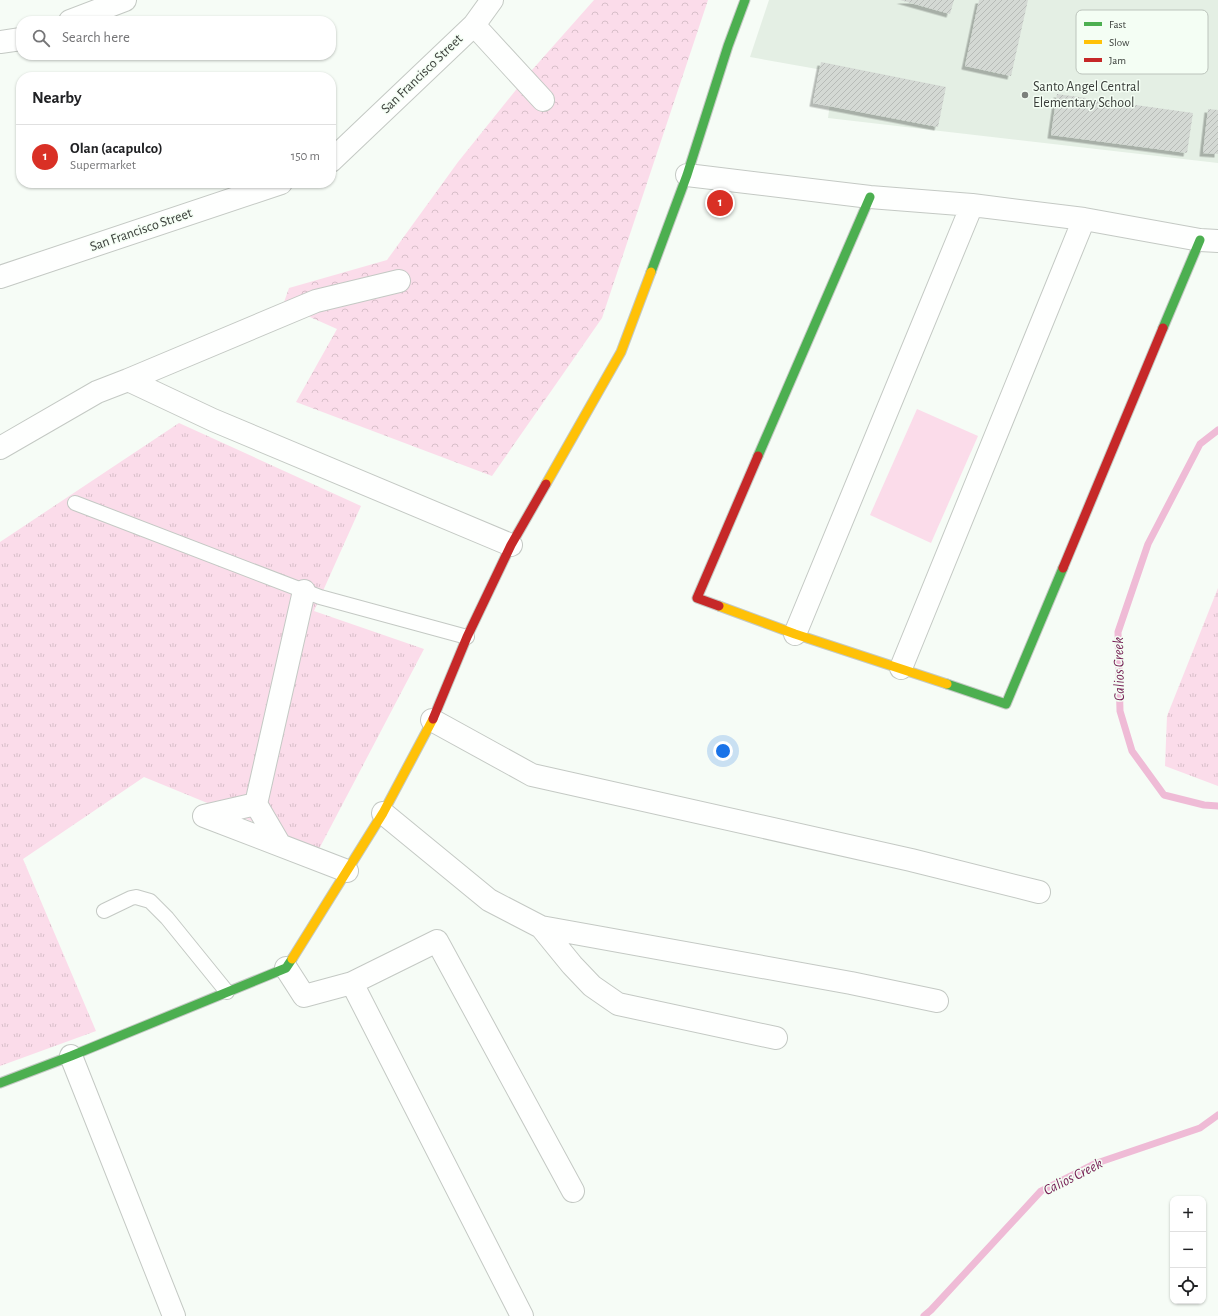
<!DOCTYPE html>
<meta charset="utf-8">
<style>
:root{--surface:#fff;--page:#f6f6f6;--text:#202124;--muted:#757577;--line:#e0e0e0;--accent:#d93025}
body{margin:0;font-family:"Alegreya Sans",sans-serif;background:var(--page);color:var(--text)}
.controls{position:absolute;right:12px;bottom:12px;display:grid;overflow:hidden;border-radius:8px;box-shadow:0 1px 3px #0004}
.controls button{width:36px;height:36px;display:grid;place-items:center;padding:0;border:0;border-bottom:1px solid var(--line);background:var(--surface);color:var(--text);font:20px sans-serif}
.you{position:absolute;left:723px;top:751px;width:14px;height:14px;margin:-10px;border:3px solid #fff;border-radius:50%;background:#1a73e8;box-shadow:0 0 0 6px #1a73e833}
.badge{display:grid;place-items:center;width:26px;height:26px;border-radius:50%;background:var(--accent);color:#fff;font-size:13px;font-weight:700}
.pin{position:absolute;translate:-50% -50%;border:2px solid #fff;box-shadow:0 1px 4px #0006}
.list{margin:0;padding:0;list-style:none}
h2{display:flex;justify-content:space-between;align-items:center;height:52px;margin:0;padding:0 16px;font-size:17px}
h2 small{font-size:13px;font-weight:400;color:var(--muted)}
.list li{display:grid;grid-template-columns:26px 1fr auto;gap:12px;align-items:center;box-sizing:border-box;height:64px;padding:0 16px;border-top:1px solid var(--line)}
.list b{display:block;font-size:15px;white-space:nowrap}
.list p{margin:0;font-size:13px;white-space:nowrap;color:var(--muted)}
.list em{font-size:13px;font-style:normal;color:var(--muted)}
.icon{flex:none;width:22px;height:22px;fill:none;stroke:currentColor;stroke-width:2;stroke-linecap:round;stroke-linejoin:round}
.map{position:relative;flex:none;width:1218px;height:1316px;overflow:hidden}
.search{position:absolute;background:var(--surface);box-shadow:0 1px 3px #0004;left:16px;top:16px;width:320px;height:44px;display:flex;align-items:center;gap:10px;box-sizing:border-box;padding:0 14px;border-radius:16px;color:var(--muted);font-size:15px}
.panel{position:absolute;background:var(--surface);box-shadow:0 1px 3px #0004;left:16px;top:72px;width:320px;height:116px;border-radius:16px}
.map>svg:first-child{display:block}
.built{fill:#e4efe4}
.grass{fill:url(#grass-tufts)}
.forest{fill:url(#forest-crowns)}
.pitch{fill:#fbdcea}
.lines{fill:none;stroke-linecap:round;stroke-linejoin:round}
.stream{stroke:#efbbd6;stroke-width:7}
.building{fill:url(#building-hatch);filter:url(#shadow)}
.lane-casing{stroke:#c4c9c4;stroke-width:16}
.street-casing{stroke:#c4c9c4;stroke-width:24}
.fast-casing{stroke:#c4c9c4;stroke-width:11}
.slow-casing{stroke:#c4c9c4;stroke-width:11}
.jam-casing{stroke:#c4c9c4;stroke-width:11}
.lane{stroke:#fefffe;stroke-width:14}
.street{stroke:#fefffe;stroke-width:22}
.fast{stroke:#4caf50;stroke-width:9}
.slow{stroke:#ffc107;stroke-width:9}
.jam{stroke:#c62828;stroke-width:9}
.poi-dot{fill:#7c807c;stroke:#f4fef4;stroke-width:1.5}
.labels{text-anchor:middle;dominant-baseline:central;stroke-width:3;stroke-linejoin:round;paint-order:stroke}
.street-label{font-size:14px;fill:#3a3e3a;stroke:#f4fef4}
.poi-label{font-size:14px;fill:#3a3e3a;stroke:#f4fef4;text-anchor:start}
.water-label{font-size:15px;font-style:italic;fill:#751e54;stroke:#f4fef4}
.key{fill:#f4fef4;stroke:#bcc4bc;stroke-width:1}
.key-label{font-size:11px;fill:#3a3e3a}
</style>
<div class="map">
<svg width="1218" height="1316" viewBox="0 0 1218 1316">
<defs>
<pattern id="grass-tufts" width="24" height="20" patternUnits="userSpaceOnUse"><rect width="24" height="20" fill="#fbdcea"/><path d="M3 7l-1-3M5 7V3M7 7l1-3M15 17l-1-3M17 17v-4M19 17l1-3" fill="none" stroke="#d8bec9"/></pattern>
<pattern id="forest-crowns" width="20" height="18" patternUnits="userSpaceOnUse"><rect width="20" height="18" fill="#fbdcea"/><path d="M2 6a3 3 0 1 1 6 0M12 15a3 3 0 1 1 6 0" fill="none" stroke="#d8bec9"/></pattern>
<pattern id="building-hatch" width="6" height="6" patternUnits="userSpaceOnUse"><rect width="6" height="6" fill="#d4d9d4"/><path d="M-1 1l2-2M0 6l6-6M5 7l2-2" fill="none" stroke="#b7bbb7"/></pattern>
<filter id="shadow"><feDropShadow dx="-3.5" dy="3.5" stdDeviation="0" flood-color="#0004"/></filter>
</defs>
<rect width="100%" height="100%" fill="#f6fcf6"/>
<path class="built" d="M769,0H1218V163L828,118L834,72L750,57Z"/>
<path class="grass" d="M179,423L361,506L314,611L424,649L319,849L144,777L23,859L96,1031L0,1066V542Z
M1218,588V786L1165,766L1167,716Z"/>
<path class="forest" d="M594,0H708L602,318L492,476L296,402L337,329L283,305L289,288L387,260L458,162L532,70Z"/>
<path class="pitch" d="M917,409L978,436L931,543L870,515Z"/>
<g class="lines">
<path class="stream" d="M1218,430L1200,444L1148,544L1118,632L1120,711L1132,751L1164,795L1204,805L1218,806
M924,1316L931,1310L1041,1191L1094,1164L1200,1128L1218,1115"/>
</g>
<path class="building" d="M900,0H954L950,14Z
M979,0H1028L1011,76L965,66Z
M821,62L946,87L938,127L813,103Z
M1057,94L1193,113L1187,153L1051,135Z
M1208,109L1218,110V154L1203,153Z"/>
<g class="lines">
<g class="lane-casing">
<path id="lane" d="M75,503L320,597L467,637
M104,911L131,898L136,897L150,901L167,918L227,992"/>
</g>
<g class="street-casing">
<path id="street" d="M70,21L125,0
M474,25L543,100
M0,42L21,39
M331,161L474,25L492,0
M687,175L870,197L972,205L1084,219L1200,240L1218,241
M0,277L281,183
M128,380L316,301L399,281
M0,448L97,392L128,380L213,420L511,545
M795,634L972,205
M901,668L1084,219
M432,720L532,775L911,860L1039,892
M256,804L304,591
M383,813L489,900L541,927L851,983L937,1001
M280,845L256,804L204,816L347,871
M541,927L572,965L592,986L618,1004L776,1038
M286,968L304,996L352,983L522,1316
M352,983L437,941L573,1191
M71,1056L174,1316"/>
</g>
<g class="fast-casing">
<path id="fast" d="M651,272L687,175L728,46L745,0
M1163,328L1200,240
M758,456L870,197
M947,684L1006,704L1063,568
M0,1083L71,1056L286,968L292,959"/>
</g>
<g class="slow-casing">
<path id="slow" d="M546,484L621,352L651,272
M719,606L795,634L947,684
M292,959L383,813L433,719"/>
</g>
<g class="jam-casing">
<path id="jam" d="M1063,568L1163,328
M719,606L697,598L758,456
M433,719L467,637L511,545L546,484"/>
</g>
<use href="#lane" class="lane"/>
<use href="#street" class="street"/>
<use href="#fast" class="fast"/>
<use href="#slow" class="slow"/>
<use href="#jam" class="jam"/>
</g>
<circle class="poi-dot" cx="1025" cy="95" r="4"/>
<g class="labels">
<g class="street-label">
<text transform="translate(422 74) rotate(-44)">San Francisco Street</text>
<text transform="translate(141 230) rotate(-19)">San Francisco Street</text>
</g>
<g class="poi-label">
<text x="1033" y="87">Santo Angel Central<tspan x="1033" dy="16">Elementary School</tspan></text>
</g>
<g class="water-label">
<text transform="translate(1119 669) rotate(-91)">Calios Creek</text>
<text transform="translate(1073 1177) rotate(-27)">Calios Creek</text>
</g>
</g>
<rect x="1076" y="10" width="132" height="64" rx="6" class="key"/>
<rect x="1084" y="22" width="18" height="4" fill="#4caf50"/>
<rect x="1084" y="40" width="18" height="4" fill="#ffc107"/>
<rect x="1084" y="58" width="18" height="4" fill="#c62828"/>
<g class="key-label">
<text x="1109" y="28">Fast</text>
<text x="1109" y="46">Slow</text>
<text x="1109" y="64">Jam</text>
</g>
</svg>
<div class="controls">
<button>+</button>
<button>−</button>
<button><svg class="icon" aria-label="locate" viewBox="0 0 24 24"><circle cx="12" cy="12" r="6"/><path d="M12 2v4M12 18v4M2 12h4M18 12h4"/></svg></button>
</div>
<div class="you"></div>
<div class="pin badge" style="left:720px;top:203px">1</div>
<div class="search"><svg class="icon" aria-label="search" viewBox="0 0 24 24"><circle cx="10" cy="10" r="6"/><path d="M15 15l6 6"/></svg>Search here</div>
<section class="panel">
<h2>Nearby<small></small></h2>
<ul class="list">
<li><span class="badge">1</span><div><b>Olan (acapulco)</b><p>Supermarket</p></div><em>150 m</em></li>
</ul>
</section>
</div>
